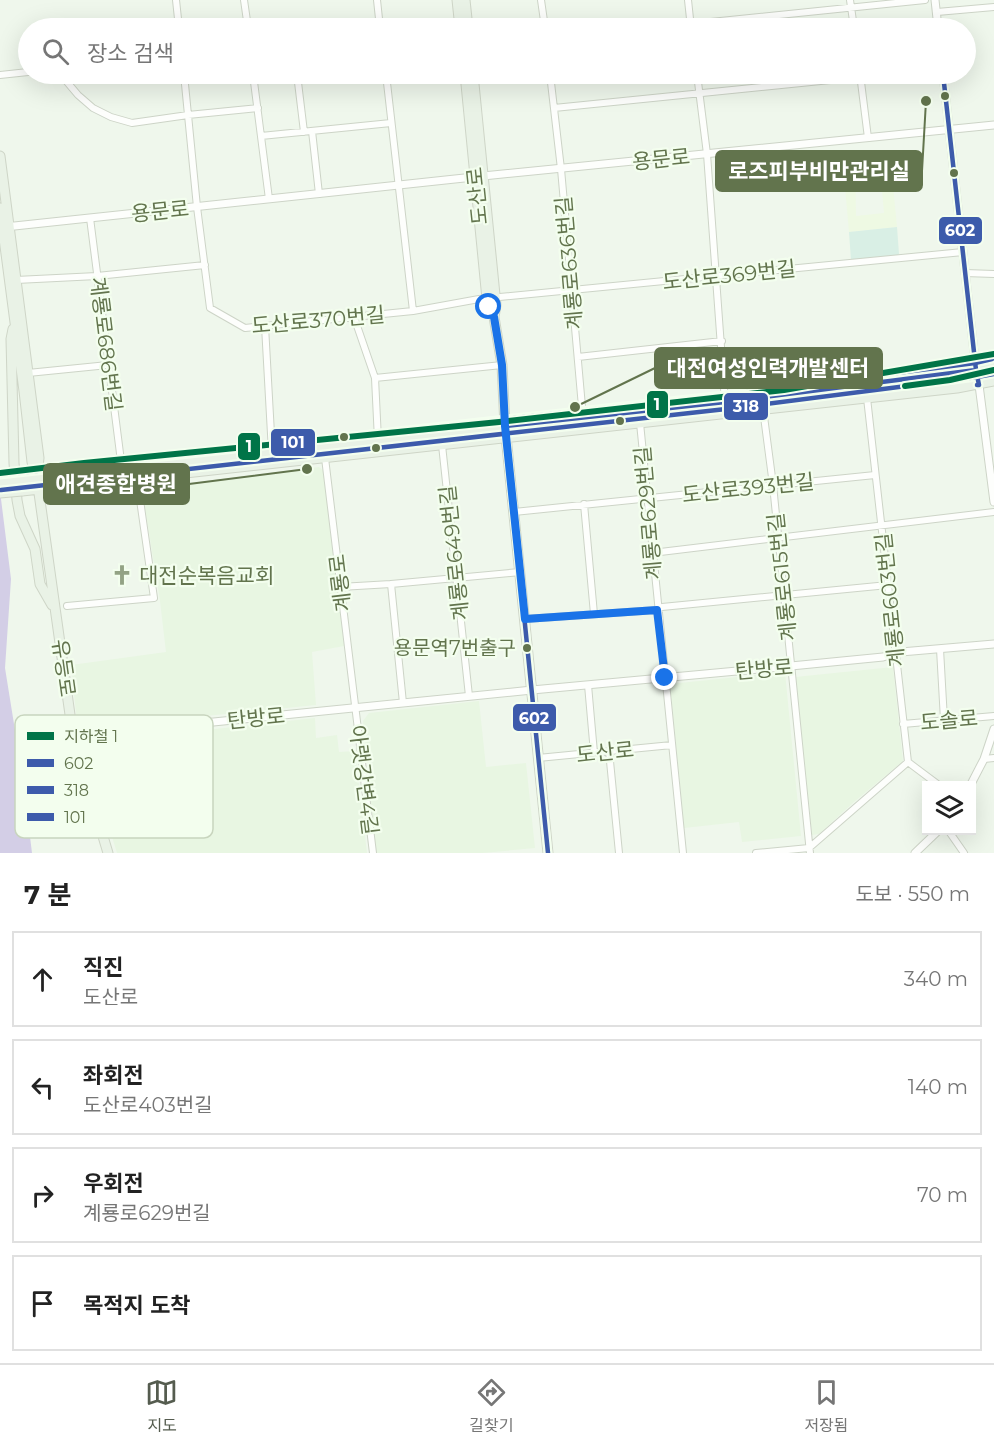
<!DOCTYPE html>
<html lang="ko">
<meta charset="utf-8">
<style>
:root{--surface:#fff;--page:#f2f2f2;--text:#222;--muted:#767676;--line:#e0e0e0;--accent:#555c4f}
body{margin:0;font-family:Montserrat,"Noto Sans KR",sans-serif;background:var(--page);color:var(--text)}
.controls{position:absolute;right:18px;bottom:18px;display:grid;overflow:hidden;border-radius:0px;box-shadow:0 6px 24px #0002}
.controls button{width:54px;height:54px;display:grid;place-items:center;padding:0;border:0;border-bottom:2px solid var(--line);background:var(--surface);color:var(--text);font:30px sans-serif}
.stop{position:absolute;width:18px;height:18px;margin:-14px;border:4px solid #1a73e8;border-radius:50%;background:#fff}
.stop.end{background:#1a73e8;border-color:#fff;box-shadow:0 2px 6px #0008}
.list{margin:0;padding:0;list-style:none}
h2{display:flex;justify-content:space-between;align-items:center;height:78px;margin:0;padding:0 24px;font-size:26px}
h2 small{font-size:20px;font-weight:400;color:var(--muted)}
.list li{display:grid;grid-template-columns:39px 1fr auto;gap:18px;align-items:center;box-sizing:border-box;height:96px;margin:0 12px 12px;padding:0 12px;border:2px solid var(--line);border-radius:0px}
.list b{display:block;font-size:22px;white-space:nowrap}
.list p{margin:0;font-size:20px;white-space:nowrap;color:var(--muted)}
.list em{font-size:20px;font-style:normal;color:var(--muted)}
.icon{flex:none;width:33px;height:33px;fill:none;stroke:currentColor;stroke-width:2;stroke-linecap:round;stroke-linejoin:round}
.map{position:relative;flex:none;width:994px;height:853px;overflow:hidden}
.search{position:absolute;background:var(--surface);box-shadow:0 6px 24px #0002;left:18px;right:18px;top:18px;height:66px;display:flex;align-items:center;gap:15px;box-sizing:border-box;padding:0 21px;border-radius:33px;color:var(--muted);font-size:22px}
.sheet{height:510px;background:var(--surface)}
nav{display:flex;justify-content:space-around;align-items:center;box-sizing:border-box;height:84px;border-top:2px solid var(--line);background:var(--surface);font-size:16px;color:var(--muted)}
nav a{display:grid;justify-items:center;gap:3px}
nav .on{color:var(--accent)}
.map>svg:first-child{display:block}
.residential{fill:#e8f6e2}
.commercial{fill:#eef9e3}
.green{fill:#d9efe5}
.water{fill:#d3cee6}
.lines{fill:none;stroke-linecap:round;stroke-linejoin:round}
.minor-casing{stroke:#cdd4c7;stroke-width:8}
.tertiary-casing{stroke:#cdd4c7;stroke-width:9}
.primary-casing{stroke:#ced5c7;stroke-width:11}
.minor{stroke:#fdfefc;stroke-width:6}
.tertiary{stroke:#fdfefc;stroke-width:7}
.primary{stroke:#e9f2e6;stroke-width:9}
.primary-bridge-casing{stroke:#ced5c7;stroke-width:11;stroke-linecap:butt}
.primary-bridge{stroke:#e9f2e6;stroke-width:9}
.bus-1-casing{stroke:#f3feee;stroke-width:9}
.bus-2-casing{stroke:#f3feee;stroke-width:9}
.bus-3-casing{stroke:#f3feee;stroke-width:9}
.bus-1{stroke:#3d5bab;stroke-width:4.5}
.bus-2{stroke:#3d5bab;stroke-width:4.5}
.bus-3{stroke:#3d5bab;stroke-width:4.5}
.metro-1-casing{stroke:#f3feee;stroke-width:10}
.metro-1{stroke:#007448;stroke-width:6}
.route{stroke:#1a73e8;stroke-width:8}
.bus-dot{fill:#62744d;stroke:#f3feee;stroke-width:2}
.labels{text-anchor:middle;dominant-baseline:central;stroke-width:4.5;stroke-linejoin:round;paint-order:stroke}
.bus-label{font-size:20px;fill:#62744d;stroke:#f3feee;text-anchor:end}
.street-label{font-size:21px;fill:#62744d;stroke:#f3feee}
.poi-label{font-size:21px;fill:#62744d;stroke:#f3feee;text-anchor:start}
.key{fill:#f3feee;stroke:#c8d5be;stroke-width:1.5}
.key-label{font-size:16px;fill:#62744d}
.leader{fill:none;stroke:#62744d;stroke-width:2}
.callout-dot{fill:#62744d;stroke:#f3feee;stroke-width:2}
.callout{fill:#62744d;stroke:#62744d;stroke-width:2}
.callout-label{font-size:22px;text-anchor:middle;font-weight:bold;fill:#fff}
.line-badge{stroke:#f3feee;stroke-width:2}
.badge-label{font-size:16px;text-anchor:middle;font-weight:bold;fill:#fff}
</style>
<div class="map">
<svg width="994" height="853" viewBox="0 0 994 853">
<rect width="100%" height="100%" fill="#eff7ec"/>
<path class="residential" d="M319,467L325,472L344,646L312,652L316,705L85,728L77,723L71,665L166,652L160,601L142,489Z
M893,667L903,761L854,802L819,834L812,835L795,677Z
M785,672L801,836L742,842L739,822L684,828L670,684Z
M479,701L486,767L526,763L535,848L483,853H376L363,721L369,713Z
M315,718L316,738L337,735L339,752L355,751L367,853H117L85,749L87,743Z"/>
<path class="commercial" d="M855,152L856,216L884,213L880,167L891,165L897,227L849,232L842,153Z"/>
<path class="green" d="M897,227L899,254L894,260H851L849,232Z"/>
<path class="water" d="M0,491L11,579L5,668L23,780L32,853H0Z"/>
<g class="lines">
<g class="minor-casing">
<path id="minor" d="M176,0L179,28
M244,0L248,28
M377,0L380,28
M541,0L545,28
M688,0L691,28
M850,0L854,28
M937,12L994,7
M652,28L925,0
M55,74L62,76L78,95L93,108L111,117L132,123L188,115L258,108
M184,74L197,207L210,308L245,328L413,311L479,299L963,252
M253,74L269,199
M297,74L304,132
M386,74L413,311
M550,74L561,169L583,418
M697,74L707,154L725,402
M860,74L868,138
M0,75L28,72
M554,108L860,77
M312,131L319,194
M261,136L391,123
M90,218L122,469
M965,273L994,274
M16,280L97,276L205,265
M354,317L375,378L378,440
M265,326L272,452
M578,357L722,341
M28,373L108,365
M375,378L502,365
M867,398L908,762L940,786
M763,409L773,485L810,853
M640,423L683,853
M442,445L469,696
M325,458L373,853
M584,504L594,614
M514,512L875,475
M652,553L994,512
M391,584L403,703
M340,587L391,584L520,572
M67,606L154,598L137,479
M525,619L657,610L662,607L888,585
M940,649L944,720
M588,685L594,753
M903,724L994,716
M609,751L619,853
M538,758L672,745
M984,759L994,758
M948,830L964,853
M756,853L809,848L908,762"/>
</g>
<g class="tertiary-casing">
<path id="tertiary" d="M935,0L938,28
M943,74L976,370L979,385L994,502
M5,227L483,176L994,125
M73,736L532,690L791,666L883,657L901,652L994,644
M970,786L984,759L994,729
M915,853L939,830"/>
</g>
<g class="primary-casing">
<path id="primary" d="M457,0L460,28
M465,0L468,28
M465,74L487,299L489,307L494,317L502,365L505,426L548,853
M473,74L496,305L494,317
M0,156L39,458L37,474
M0,208L24,391L32,462L37,479L73,736L108,853
M13,329L11,339L14,463L17,500L20,516L35,549L40,584L52,605
M20,480L583,418L725,402L976,370L994,366
M22,491L957,388L994,381"/>
</g>
<use href="#minor" class="minor"/>
<use href="#tertiary" class="tertiary"/>
<use href="#primary" class="primary"/>
<g class="primary-bridge-casing">
<path id="primary-bridge" d="M0,483L20,480
M0,493L22,491"/>
</g>
<use href="#primary-bridge" class="primary-bridge"/>
<g class="bus-1-casing">
<path id="bus-1" d="M943,74L976,370L979,385H977
M548,853L505,426L725,402L976,370"/>
</g>
<g class="bus-2-casing">
<path id="bus-2" d="M1,490L726,409L977,377L994,374"/>
</g>
<g class="bus-3-casing">
<path id="bus-3" d="M0,475L724,395L975,363L992,359"/>
</g>
<use href="#bus-1" class="bus-1"/>
<use href="#bus-2" class="bus-2"/>
<use href="#bus-3" class="bus-3"/>
<g class="metro-1-casing">
<path id="metro-1" d="M905,386L950,380L994,370
M0,473L84,463L499,422L784,390L994,354"/>
</g>
<use href="#metro-1" class="metro-1"/>
</g>
<g class="lines">
<path class="route" d="M489,307L494,317L502,365L505,426L525,619L657,610L665,678"/>
</g>
<defs>
<g id="church-bare" transform="scale(1.62)"><path d="M-1.2-6h2.4v3.5h3.3v2.4h-3.3V6h-2.4V-.1h-3.3v-2.4h3.3Z" fill="#93a285" stroke="#f3feee" stroke-width="2.5" paint-order="stroke"/></g>
</defs>
<g fill-rule="evenodd">
<use href="#church-bare" x="122" y="575"/>
</g>
<g class="bus-dot">
<circle cx="945" cy="96" r="5"/>
<circle cx="954" cy="173" r="5"/>
<circle cx="620" cy="421" r="5"/>
<circle cx="344" cy="437" r="5"/>
<circle cx="376" cy="448" r="5"/>
<circle cx="527" cy="648" r="5"/>
</g>
<g class="labels">
<g class="bus-label">
<text x="516" y="648">용문역7번출구</text>
</g>
<g class="street-label">
<text transform="translate(661 159) rotate(-6)">용문로</text>
<text transform="translate(477 196) rotate(-96)">도산로</text>
<text transform="translate(160 211) rotate(-6)">용문로</text>
<text transform="translate(569 263) rotate(-95)">계룡로636번길</text>
<text transform="translate(729 275) rotate(-6)">도산로369번길</text>
<text transform="translate(318 320) rotate(-5)">도산로370번길</text>
<text transform="translate(106 344) rotate(83)">계룡로686번길</text>
<text transform="translate(748 488) rotate(-6)">도산로393번길</text>
<text transform="translate(648 513) rotate(-95)">계룡로629번길</text>
<text transform="translate(454 553) rotate(-96)">계룡로649번길</text>
<text transform="translate(782 577) rotate(-96)">계룡로615번길</text>
<text transform="translate(340 583) rotate(-97)">계룡로</text>
<text transform="translate(890 600) rotate(-96)">계룡로603번길</text>
<text transform="translate(64 668) rotate(82)">유등로</text>
<text transform="translate(764 669) rotate(-5)">탄방로</text>
<text transform="translate(256 718) rotate(-6)">탄방로</text>
<text transform="translate(949 720) rotate(-5)">도솔로</text>
<text transform="translate(605 752) rotate(-6)">도산로</text>
<text transform="translate(364 780) rotate(83)">아랫강변4길</text>
</g>
<g class="poi-label">
<text x="139" y="575">대전순복음교회</text>
</g>
</g>
<rect x="15" y="715" width="198" height="123" rx="9" class="key"/>
<rect x="27" y="732" width="27" height="8" fill="#007448"/>
<rect x="27" y="759" width="27" height="8" fill="#3d5bab"/>
<rect x="27" y="786" width="27" height="8" fill="#3d5bab"/>
<rect x="27" y="813" width="27" height="8" fill="#3d5bab"/>
<g class="key-label">
<text x="64" y="742">지하철 1</text>
<text x="64" y="769">602</text>
<text x="64" y="796">318</text>
<text x="64" y="823">101</text>
</g>
<path class="leader" d="M926 101L922 171M575 407L655 368M307 469L189 484"/>
<g class="callout-dot">
<circle cx="926" cy="101" r="6"/>
<circle cx="575" cy="407" r="6"/>
<circle cx="307" cy="469" r="6"/>
</g>
<g class="callout">
<rect x="716" y="151" width="206" height="40" rx="6"/>
<rect x="655" y="348" width="227" height="40" rx="6"/>
<rect x="44" y="464" width="145" height="40" rx="6"/>
</g>
<g class="callout-label">
<text x="819" y="179">로즈피부비만관리실</text>
<text x="768" y="376">대전여성인력개발센터</text>
<text x="116" y="492">애견종합병원</text>
</g>
<g class="line-badge">
<rect x="938" y="216" width="45" height="29" rx="6" fill="#3d5bab"/>
<rect x="646" y="390" width="23" height="29" rx="6" fill="#007448"/>
<rect x="723" y="392" width="46" height="29" rx="6" fill="#3d5bab"/>
<rect x="270" y="428" width="46" height="29" rx="6" fill="#3d5bab"/>
<rect x="237" y="432" width="24" height="29" rx="6" fill="#007448"/>
<rect x="512" y="703" width="45" height="29" rx="6" fill="#3d5bab"/>
</g>
<g class="badge-label">
<text x="960" y="236">602</text>
<text x="657" y="410">1</text>
<text x="746" y="412">318</text>
<text x="293" y="448">101</text>
<text x="249" y="452">1</text>
<text x="534" y="724">602</text>
</g>
</svg>
<div class="controls">
<button><svg class="icon" aria-label="layers" viewBox="0 0 24 24"><path d="M12 4l9 5-9 5-9-5zM3 14l9 5 9-5"/></svg></button>
</div>
<div class="stop" style="left:489px;top:307px"></div>
<div class="stop end" style="left:665px;top:678px"></div>
<div class="search"><svg class="icon" aria-label="search" viewBox="0 0 24 24"><circle cx="10" cy="10" r="6"/><path d="M15 15l6 6"/></svg>장소 검색</div>
</div>
<section class="sheet">
<h2>7 분<small>도보 · 550 m</small></h2>
<ul class="list">
<li><svg class="icon" aria-label="ahead" viewBox="0 0 24 24"><path d="M12 20V5M6 11l6-6 6 6"/></svg><div><b>직진</b><p>도산로</p></div><em>340 m</em></li>
<li><svg class="icon" aria-label="left" viewBox="0 0 24 24"><path d="M17 20v-9H6M10 6l-5 5 5 5"/></svg><div><b>좌회전</b><p>도산로403번길</p></div><em>140 m</em></li>
<li><svg class="icon" aria-label="right" viewBox="0 0 24 24"><path d="M7 20v-9h11M14 6l5 5-5 5"/></svg><div><b>우회전</b><p>계룡로629번길</p></div><em>70 m</em></li>
<li><svg class="icon" aria-label="arrive" viewBox="0 0 24 24"><path d="M6 21V4h12l-3 4 3 4H6"/></svg><div><b>목적지 도착</b></div></li>
</ul>
</section>
<nav>
<a class="on"><svg class="icon" aria-label="map" viewBox="0 0 24 24"><path d="M3 6l6-2 6 2 6-2v14l-6 2-6-2-6 2zM9 4v14M15 6v14"/></svg>지도</a>
<a><svg class="icon" aria-label="directions" viewBox="0 0 24 24"><path d="M12 3l9 9-9 9-9-9zM9 14v-3h6M13 9l2 2-2 2"/></svg>길찾기</a>
<a><svg class="icon" aria-label="saved" viewBox="0 0 24 24"><path d="M7 4h10v16l-5-4-5 4z"/></svg>저장됨</a>
</nav>
